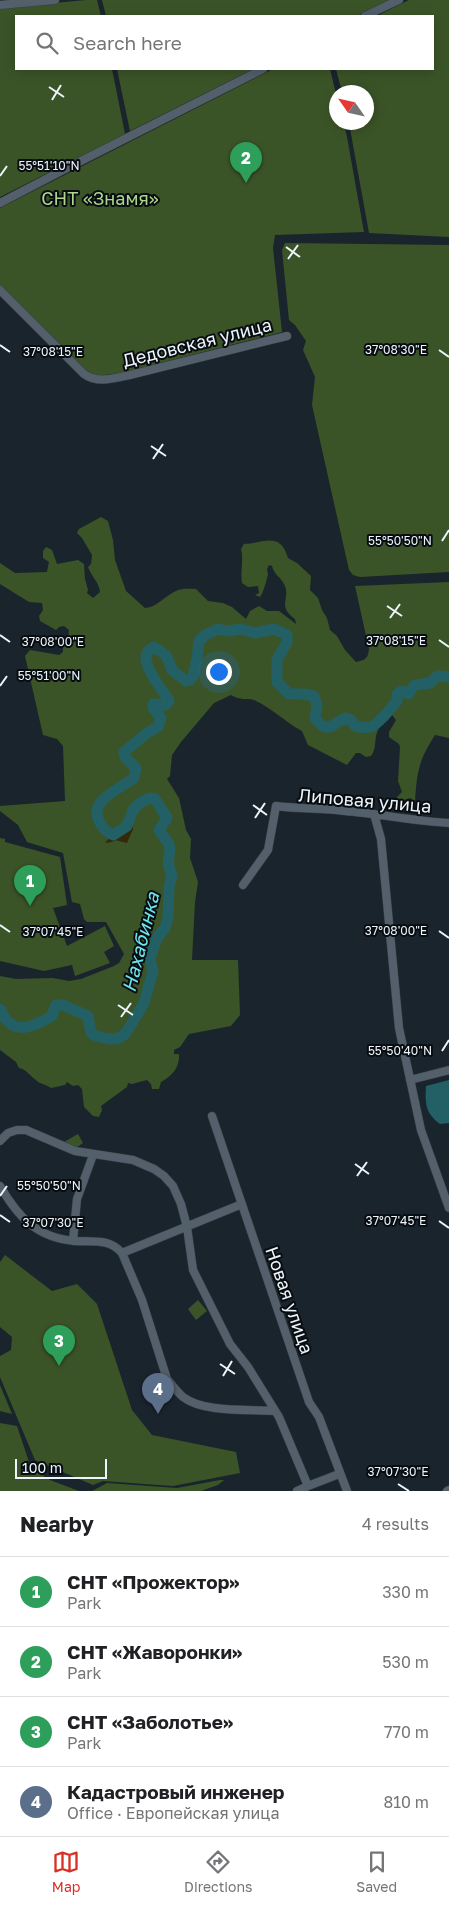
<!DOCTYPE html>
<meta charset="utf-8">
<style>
:root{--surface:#fff;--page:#f2f2f2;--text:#202124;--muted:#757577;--line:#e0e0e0;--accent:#d93025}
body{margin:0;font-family:"Golos Text",sans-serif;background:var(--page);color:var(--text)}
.compass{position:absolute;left:329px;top:85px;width:45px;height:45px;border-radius:50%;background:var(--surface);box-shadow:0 2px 12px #0003;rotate:304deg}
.scale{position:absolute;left:15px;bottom:12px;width:92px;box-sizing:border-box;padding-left:5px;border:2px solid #edf4fa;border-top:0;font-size:14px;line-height:18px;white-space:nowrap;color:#edf4fa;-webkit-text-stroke:4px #080d11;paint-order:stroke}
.you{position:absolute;left:218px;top:671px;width:18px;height:18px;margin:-12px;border:4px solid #fff;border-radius:50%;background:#1a73e8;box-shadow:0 0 0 8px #1a73e833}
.badge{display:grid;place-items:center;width:32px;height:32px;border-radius:50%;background:var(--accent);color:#fff;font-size:16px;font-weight:700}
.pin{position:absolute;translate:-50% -41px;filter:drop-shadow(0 1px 2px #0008)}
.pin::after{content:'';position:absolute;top:26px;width:18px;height:15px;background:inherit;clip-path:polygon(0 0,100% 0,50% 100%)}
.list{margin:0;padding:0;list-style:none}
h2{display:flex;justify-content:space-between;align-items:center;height:65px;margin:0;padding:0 20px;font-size:21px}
h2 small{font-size:16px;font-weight:400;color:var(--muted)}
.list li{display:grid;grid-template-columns:32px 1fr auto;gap:15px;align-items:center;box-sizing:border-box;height:70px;padding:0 20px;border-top:1px solid var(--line)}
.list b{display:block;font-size:19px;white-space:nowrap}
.list p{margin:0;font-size:16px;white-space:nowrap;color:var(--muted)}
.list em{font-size:16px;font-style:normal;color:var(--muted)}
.icon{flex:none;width:28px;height:28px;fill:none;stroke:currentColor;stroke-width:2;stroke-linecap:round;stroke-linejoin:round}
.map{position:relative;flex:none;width:449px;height:1491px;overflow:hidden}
.search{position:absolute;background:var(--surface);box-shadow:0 2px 12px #0003;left:15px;right:15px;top:15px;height:55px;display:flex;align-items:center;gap:12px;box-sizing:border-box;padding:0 18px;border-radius:0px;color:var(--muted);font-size:19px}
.sheet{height:345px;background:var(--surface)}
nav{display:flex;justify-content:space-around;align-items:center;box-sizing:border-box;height:70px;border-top:1px solid var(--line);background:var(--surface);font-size:14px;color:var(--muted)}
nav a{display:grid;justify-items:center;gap:2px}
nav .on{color:var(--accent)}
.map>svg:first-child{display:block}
.green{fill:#3b5427;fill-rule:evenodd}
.sand{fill:#322a09}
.water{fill:#226065}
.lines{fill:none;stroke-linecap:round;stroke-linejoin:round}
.river{stroke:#226065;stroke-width:11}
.minor-casing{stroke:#384047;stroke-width:9}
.minor{stroke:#535f6a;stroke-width:8}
.ticks{fill:none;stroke:#edf4fa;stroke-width:2}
.labels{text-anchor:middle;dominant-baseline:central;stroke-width:4;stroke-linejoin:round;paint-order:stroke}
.park-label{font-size:18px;fill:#acd78c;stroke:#080d11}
.street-label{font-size:18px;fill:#edf4fa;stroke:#080d11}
.water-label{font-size:19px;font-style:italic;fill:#6ce5ee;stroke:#080d11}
.ticks-label{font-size:12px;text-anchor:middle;fill:#edf4fa;stroke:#080d11;stroke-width:4;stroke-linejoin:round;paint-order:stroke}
</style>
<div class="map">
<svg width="449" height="1491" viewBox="0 0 449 1491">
<rect width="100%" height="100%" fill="#1a242d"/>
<path class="green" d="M86,0H97L101,16H16V69H112L125,134L0,197V8Z
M102,0H389L357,16H106Z
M409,0H449V237L369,233L349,123L366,122V92H342L336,69H433V16H377Z
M117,69H253L130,131Z
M273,69H330L336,94V122L344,123L347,137L364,232L275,235L273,248L282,332L121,373L88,377L0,290V208Z
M285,243L449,245V572L360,577L353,575L349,570L312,405L315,377L303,350L306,341L295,325L289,320L282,250Z
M101,517L108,521L113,540L115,560L126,591L145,608C158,607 164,596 176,591C182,588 189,589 196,589L208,601L223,603L232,607L246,619L250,611L259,606L267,611H279L296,624L295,619C277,606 290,599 285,586C282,578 274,575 272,566L269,565L267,569L268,574C267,579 263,594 260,597L255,595L259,593L258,586L248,587L242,583C240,572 244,559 241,549L244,544C264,543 280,531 288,558L297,563L311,576L310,590L318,598L322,610L327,618L330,630L337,636L345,650L356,662C365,660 368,659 369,649L355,586L449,582V738L435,735C419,760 417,771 415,801L410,798L399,802L397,800V797L402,792L398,781L400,747L399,744L389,737V732L396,720L392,715L387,721L383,722C371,737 379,745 371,756L366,757L360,753H356L347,765L308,745L302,731C285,722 272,708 254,700C246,697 243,702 231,695L214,703L181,742L172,755L170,776L167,779L179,798L186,830L191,839L190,858L198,882L195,902L192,960H238L240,1015L231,1026L189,1034L180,1047L174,1050V1054H179C180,1067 172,1076 161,1082L159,1089H152L151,1084L147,1080L132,1084L128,1083L127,1087L101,1106L102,1110L99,1117L93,1116L84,1107L82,1089L78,1085L73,1086L67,1082L65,1085L51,1088C46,1084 39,1084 36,1080C30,1076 26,1069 19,1068L16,1062L0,1050V976L16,979L53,978L69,981L81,979L114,966L119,963L124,954L106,922H87L84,919L80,904L72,902L63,853L27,842L18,825L0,811V806L65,801L63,746L57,739L43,735L25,656L30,650L59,655L63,652V646L68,640L69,630L64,626L59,627L56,630L40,621L39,616L43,610L42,603L29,602L0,584V563L15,573L47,572L49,562L43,558V551L46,547L52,550L57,564L78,560L84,564L85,579L88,590L87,593L93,598L100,592C99,582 91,576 88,567L91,564L92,555L82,538L77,533L79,529ZM124,826L133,829C126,841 118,839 106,842C112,836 116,832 124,826Z
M0,838L5,839V842L60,857L67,905L53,908L67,946L105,926L114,946L104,952L110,963L75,976L72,965L44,971L0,961Z
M78,1134L83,1143L76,1148L64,1142Z
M5,1255L52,1291L77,1284L97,1304L132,1410L152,1435L236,1452L240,1473L173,1486L103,1481L93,1485L35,1460L0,1377V1356L11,1350L12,1337L0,1327V1262Z
M198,1300L207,1311L196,1320L188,1309Z
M0,1385L12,1414L0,1411Z
M0,1423L17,1426L31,1468L50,1480L79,1491H0Z
M220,1480H224L218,1485L201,1491H92L107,1483L177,1488Z"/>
<path class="sand" d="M127,820L133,824V829L127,843L115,840L112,842L105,843L110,838L109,833L116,834L124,826Z"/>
<path class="water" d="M449,1080V1123L440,1124C425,1113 425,1103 426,1086Z"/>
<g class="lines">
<path class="river" d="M0,1009C12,1037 31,1028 52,1016L56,1005H63L88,1016L91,1033L94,1035C104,1039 118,1042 126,1033L144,1003L153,971L150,959L157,938L165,928L168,917L169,887L172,875L168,864L170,849L169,844L159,830L167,818L155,799L150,798L141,802L133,810L127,826L113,835C106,832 103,828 99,821C88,800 122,788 134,778L136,768L125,757L124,752L147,733L158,727L161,718L153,708V704L165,705L169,701C165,691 131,657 154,647L163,653L167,657L172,670L186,681L190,680L193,676L197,659L199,641L205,635L218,629L227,631L241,629L255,633L274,629L287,635V642L277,660V682L289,694H303L314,696L317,705L315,719L324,727H330L345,718L351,720L355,726C360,727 367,728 371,727C379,724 391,708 397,701V695L401,691L408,694L415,685L430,683L437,676L449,677"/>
<g class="minor-casing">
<path id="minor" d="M0,5L55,0
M365,16L399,0
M0,203L69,167L263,69
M0,290L84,374C98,384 115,378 130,375L287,336
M374,814L381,839L399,1028L421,1130L449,1208
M243,885L268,850L276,806C299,809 322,808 345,811C380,814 414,821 449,823
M410,1080L449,1070
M212,1116L309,1402L319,1417L347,1491
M0,1141L8,1133L17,1130H26L75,1151L133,1160L154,1169L164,1176L173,1186L181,1204L187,1227L193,1270L230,1344L248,1367L279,1417L308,1486L339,1474
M0,1186C18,1217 37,1238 75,1241C93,1242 109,1238 122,1253L242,1204
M73,1241L77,1199L93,1155
M122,1253L142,1300L167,1379C172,1385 177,1392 183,1397C204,1413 248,1409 274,1411
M297,1491L308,1486
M447,1491L449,1490"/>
</g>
<use href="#minor" class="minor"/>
</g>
<path class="ticks" d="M49,87L64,97M52,100L61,85M0,176L7,166M286,247L300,257M288,259L298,245M0,345L10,352M439,350L449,357M151,446L166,456M153,459L163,444M442,541L449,530M387,606L402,616M390,618L400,604M0,635L10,642M439,640L449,647M0,686L7,676M253,805L267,815M255,818L265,803M0,925L10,932M439,931L449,938M118,1005L133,1015M121,1017L131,1003M442,1051L449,1040M355,1164L369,1174M357,1176L367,1162M0,1196L7,1186M0,1215L10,1222M439,1221L449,1228M220,1364L235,1374M223,1376L232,1361M398,1484L409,1491"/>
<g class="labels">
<g class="park-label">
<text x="100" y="198">СНТ «Знамя»</text>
</g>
<g class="street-label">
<text transform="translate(197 342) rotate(-14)">Дедовская улица</text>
<text transform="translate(365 800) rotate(5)">Липовая улица</text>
<text transform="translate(290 1300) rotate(71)">Новая улица</text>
</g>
<g class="water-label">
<text transform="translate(140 942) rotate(-76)">Нахабинка</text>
</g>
</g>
<g class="ticks-label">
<text x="49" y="170">55°51'10"N</text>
<text x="396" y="354">37°08'30"E</text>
<text x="53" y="356">37°08'15"E</text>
<text x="400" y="545">55°50'50"N</text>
<text x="396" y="645">37°08'15"E</text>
<text x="53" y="646">37°08'00"E</text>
<text x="49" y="680">55°51'00"N</text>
<text x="396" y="935">37°08'00"E</text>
<text x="53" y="936">37°07'45"E</text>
<text x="400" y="1055">55°50'40"N</text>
<text x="49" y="1190">55°50'50"N</text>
<text x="396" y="1225">37°07'45"E</text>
<text x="53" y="1227">37°07'30"E</text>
<text x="398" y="1476">37°07'30"E</text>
</g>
</svg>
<svg class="compass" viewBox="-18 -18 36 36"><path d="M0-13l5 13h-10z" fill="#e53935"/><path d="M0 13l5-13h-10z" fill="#757577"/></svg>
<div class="scale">100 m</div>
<div class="you"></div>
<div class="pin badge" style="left:30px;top:906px;background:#2e9e5b">1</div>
<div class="pin badge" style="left:246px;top:183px;background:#2e9e5b">2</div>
<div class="pin badge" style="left:59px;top:1366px;background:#2e9e5b">3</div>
<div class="pin badge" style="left:158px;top:1414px;background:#5c6f8a">4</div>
<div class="search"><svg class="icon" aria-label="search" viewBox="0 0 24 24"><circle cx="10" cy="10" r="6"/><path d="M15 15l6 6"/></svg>Search here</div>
</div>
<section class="sheet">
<h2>Nearby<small>4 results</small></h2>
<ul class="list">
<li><span class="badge" style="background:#2e9e5b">1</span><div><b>СНТ «Прожектор»</b><p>Park</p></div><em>330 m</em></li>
<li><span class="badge" style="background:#2e9e5b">2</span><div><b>СНТ «Жаворонки»</b><p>Park</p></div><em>530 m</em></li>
<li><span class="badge" style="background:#2e9e5b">3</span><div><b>СНТ «Заболотье»</b><p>Park</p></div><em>770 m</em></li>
<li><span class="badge" style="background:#5c6f8a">4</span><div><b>Кадастровый инженер</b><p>Office · Европейская улица</p></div><em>810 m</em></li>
</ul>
</section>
<nav>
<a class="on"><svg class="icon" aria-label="map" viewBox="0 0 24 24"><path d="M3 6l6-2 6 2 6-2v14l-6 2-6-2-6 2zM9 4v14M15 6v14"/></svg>Map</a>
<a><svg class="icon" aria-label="directions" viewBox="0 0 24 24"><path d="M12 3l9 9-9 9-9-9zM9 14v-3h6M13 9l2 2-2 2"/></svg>Directions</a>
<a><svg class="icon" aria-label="saved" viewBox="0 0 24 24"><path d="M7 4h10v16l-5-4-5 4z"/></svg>Saved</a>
</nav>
